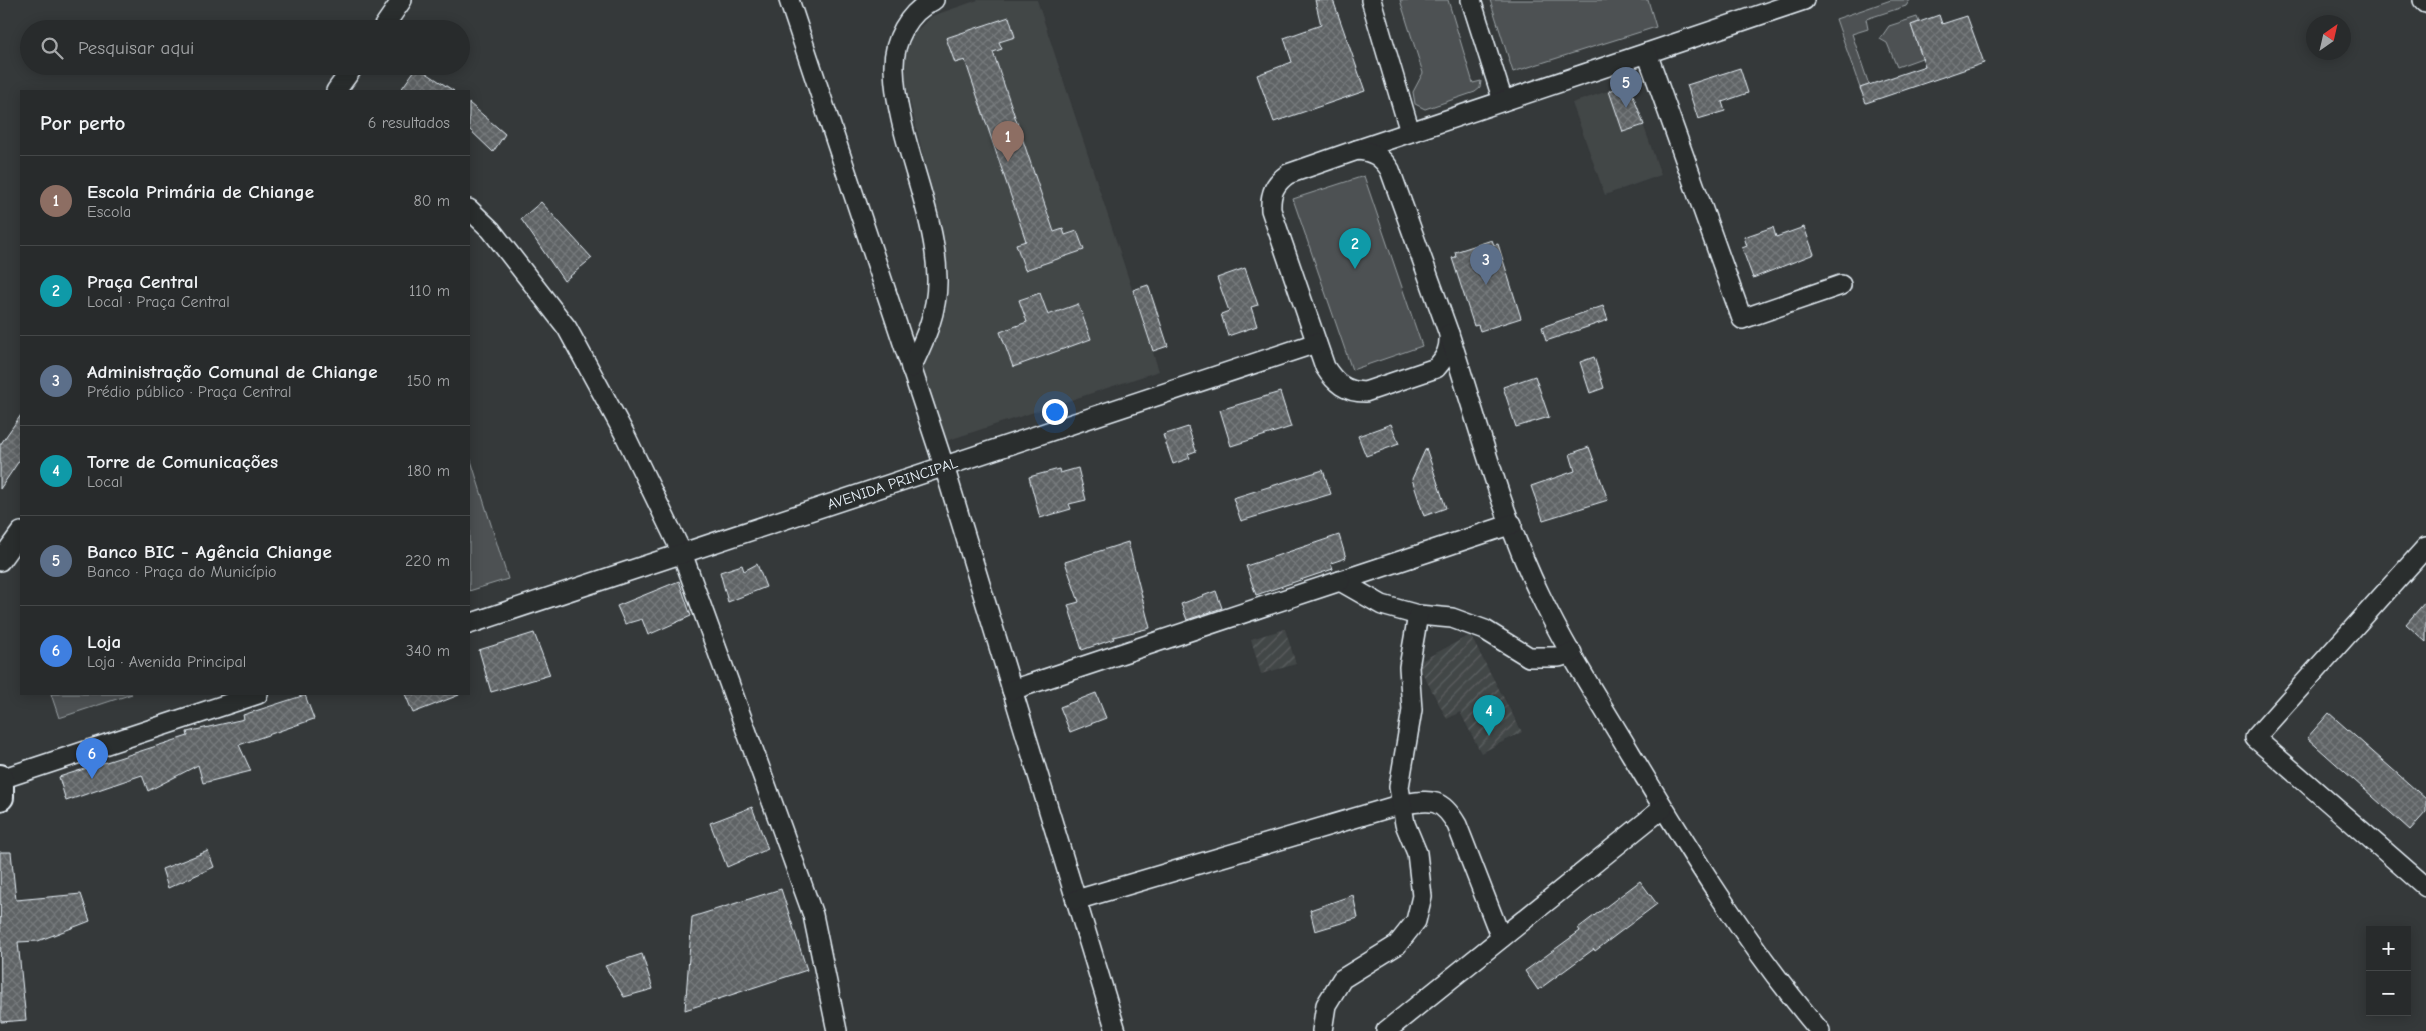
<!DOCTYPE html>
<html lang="pt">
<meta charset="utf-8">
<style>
:root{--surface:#282b2c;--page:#303334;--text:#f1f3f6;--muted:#a5a7a9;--line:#444748;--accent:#e69b98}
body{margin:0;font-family:"Comic Neue",sans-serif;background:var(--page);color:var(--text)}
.controls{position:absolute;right:15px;bottom:15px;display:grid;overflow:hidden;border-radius:0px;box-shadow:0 2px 12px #0003}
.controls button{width:45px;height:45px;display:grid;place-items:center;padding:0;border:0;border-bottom:1px solid var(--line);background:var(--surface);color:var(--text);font:25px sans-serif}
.compass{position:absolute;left:2306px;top:15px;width:45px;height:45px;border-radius:50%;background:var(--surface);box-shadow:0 2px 12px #0003;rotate:34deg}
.you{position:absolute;left:1054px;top:411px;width:18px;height:18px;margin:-12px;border:4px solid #fff;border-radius:50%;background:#1a73e8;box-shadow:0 0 0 8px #1a73e833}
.badge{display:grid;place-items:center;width:32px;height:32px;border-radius:50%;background:var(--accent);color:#fff;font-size:16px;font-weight:700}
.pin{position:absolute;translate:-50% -41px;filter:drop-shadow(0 1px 2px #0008)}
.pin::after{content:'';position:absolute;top:26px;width:18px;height:15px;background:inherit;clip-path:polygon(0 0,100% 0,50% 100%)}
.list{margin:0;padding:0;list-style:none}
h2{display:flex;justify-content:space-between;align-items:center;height:65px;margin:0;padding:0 20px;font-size:21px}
h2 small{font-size:16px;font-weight:400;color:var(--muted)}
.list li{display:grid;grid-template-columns:32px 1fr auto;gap:15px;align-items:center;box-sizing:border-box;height:90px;padding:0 20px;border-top:1px solid var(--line)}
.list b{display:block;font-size:19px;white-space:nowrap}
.list p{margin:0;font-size:16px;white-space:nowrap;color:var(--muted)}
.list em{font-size:16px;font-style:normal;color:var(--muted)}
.icon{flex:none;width:28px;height:28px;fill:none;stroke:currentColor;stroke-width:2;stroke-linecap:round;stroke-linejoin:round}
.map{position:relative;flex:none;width:2426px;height:1031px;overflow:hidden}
.search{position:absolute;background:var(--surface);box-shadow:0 2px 12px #0003;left:20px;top:20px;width:450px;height:55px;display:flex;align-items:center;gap:12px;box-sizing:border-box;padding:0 18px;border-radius:28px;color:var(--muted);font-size:19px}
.panel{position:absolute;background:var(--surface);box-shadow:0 2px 12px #0003;left:20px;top:90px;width:450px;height:605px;border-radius:0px}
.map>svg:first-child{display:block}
.built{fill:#424647}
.industrial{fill:url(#industrial-furrows)}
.green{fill:#4d5152;stroke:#9aa1a5}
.building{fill:url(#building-cross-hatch);stroke:#e8f1f8}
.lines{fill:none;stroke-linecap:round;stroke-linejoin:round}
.street-casing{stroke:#e8f1f8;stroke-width:22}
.secondary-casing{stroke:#e8f1f8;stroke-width:30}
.street{stroke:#2a2d2e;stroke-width:19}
.secondary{stroke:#2a2d2e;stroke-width:26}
.labels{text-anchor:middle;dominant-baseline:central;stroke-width:4;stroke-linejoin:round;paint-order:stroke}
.street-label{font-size:15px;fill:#e8f1f8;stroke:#2a2d2e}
</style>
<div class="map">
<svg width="2426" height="1031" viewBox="0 0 2426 1031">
<defs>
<pattern id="industrial-furrows" width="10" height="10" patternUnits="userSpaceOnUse" patternTransform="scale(1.25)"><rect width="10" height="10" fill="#424647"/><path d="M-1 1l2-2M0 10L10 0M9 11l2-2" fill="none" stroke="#5d6162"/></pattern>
<pattern id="building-cross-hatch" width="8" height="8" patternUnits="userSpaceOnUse" patternTransform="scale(1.25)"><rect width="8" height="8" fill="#5f6365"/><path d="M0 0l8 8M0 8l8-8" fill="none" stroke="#767a7c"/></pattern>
</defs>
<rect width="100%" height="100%" fill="#35393a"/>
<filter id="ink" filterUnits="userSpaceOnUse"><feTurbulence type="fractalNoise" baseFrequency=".02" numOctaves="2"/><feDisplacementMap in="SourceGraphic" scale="10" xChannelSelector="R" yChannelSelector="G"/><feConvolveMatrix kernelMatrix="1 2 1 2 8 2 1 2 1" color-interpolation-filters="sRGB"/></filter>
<g filter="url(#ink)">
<path class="built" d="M978,0H1037L1159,371L946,441L921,373L935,341L945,310L949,276L944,241L905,82V54L913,34L932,16Z
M1629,84L1661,175L1605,195L1572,103Z"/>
<path class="industrial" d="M1285,629L1296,664L1261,674L1251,639Z
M1470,635L1522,732L1481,753L1460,712L1447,719L1417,663Z"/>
<path class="green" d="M1400,0H1448L1473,83L1481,81L1480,88L1475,92L1425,109L1415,104L1413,92L1423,73Z
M1490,0H1648L1656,27L1513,72Z
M1891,0H1910L1906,6L1866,19L1868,29L1852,34L1869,85L1860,88L1836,19Z
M1917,17L1919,22L1911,25L1922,58L1897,67L1887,43L1880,39L1889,26Z
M1364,176L1422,346L1352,370L1293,199Z
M469,454L508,579L469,591Z
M51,694H132L59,718Z"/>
<path class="building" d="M1315,0H1333L1365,91L1274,122L1257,75L1292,62L1284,38L1321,25Z
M1939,15L1942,24L1967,16L1984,63L1866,103L1860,88L1925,66L1911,25Z
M1009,17L1015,37L999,42L1002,49L993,52L1054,232L1063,229L1065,235L1077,231L1084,250L1025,270L1016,244L1026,241L965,60L955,63L946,38Z
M417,67L454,91H400Z
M1740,68L1748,93L1722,102L1725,111L1698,119L1687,85Z
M1629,84L1644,125L1623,132L1609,91Z
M469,103L505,134L493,152L469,129Z
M541,202L592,258L564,281L521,219Z
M1773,227L1776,237L1804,227L1814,254L1753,278L1742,248L1747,246L1744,237Z
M1492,240L1494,245L1498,244L1521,318L1480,331L1478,325L1474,326L1452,258L1456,257L1455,252Z
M1245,268L1258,305L1251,307L1257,326L1228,336L1221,314L1229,311L1217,278Z
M1148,285L1168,346L1153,351L1133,290Z
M1040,293L1048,315L1078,304L1091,339L1013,367L1000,332L1027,322L1019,300Z
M1603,306L1608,320L1546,341L1542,327Z
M1594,357L1604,388L1590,393L1580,362Z
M1535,376L1549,417L1516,427L1503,387Z
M1280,392L1291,427L1231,446L1220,410Z
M21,415V458L0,489V445Z
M1391,424L1399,444L1366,456L1358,436Z
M1188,427L1196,451L1188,454L1190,458L1173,464L1163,435Z
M1589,447L1608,500L1543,520L1531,486L1575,471L1570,454Z
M1426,448L1446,508L1424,516L1412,479Z
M1078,468L1086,500L1069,504L1071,509L1040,518L1029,477L1059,469L1060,473Z
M1323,470L1331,494L1241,521L1233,498Z
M1339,535L1346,558L1331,563L1333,569L1256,595L1246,566Z
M1128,542L1150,628L1113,637L1114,639L1082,650L1068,605L1079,602L1065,562Z
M757,564L766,587L728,602L720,572L742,565L744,571Z
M679,581L691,616L648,635L642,619L625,624L617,606Z
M1216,591L1222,608L1187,620L1181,604Z
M2426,601V642L2406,624Z
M534,633L550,675L491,692L479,650Z
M1096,693L1106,718L1070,732L1060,707Z
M405,694H459V695L413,713Z
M305,695L314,719L239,745L251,771L203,783L198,765L148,791L142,775L66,801L59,777L188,736L187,732L244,719L243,715Z
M2329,713L2426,799V812L2410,830L2307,738Z
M752,807L768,849L727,867L710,823Z
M208,851L214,867L168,888L162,869Z
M0,852H11L16,900L81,894L90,921L38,941L18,942L26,1020L1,1022Z
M1640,881L1657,904L1595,951L1594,949L1538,990L1525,971L1580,931L1578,928Z
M781,889L807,970L685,1010L692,917Z
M1353,895L1358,918L1315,931L1310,910Z
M642,954L653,989L624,997L605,966Z"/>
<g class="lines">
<g class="street-casing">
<g id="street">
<path d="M789,0L944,466L1116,1031"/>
<path d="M1371,0L1410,132"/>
<path d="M1471,0L1503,101"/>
<path d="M2423,0L2426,3"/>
<path d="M382,29L402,0"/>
<path d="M1647,53L1804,0"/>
<path d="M336,91L354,66"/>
<path d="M1357,150L1647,53L1742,319L1841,285"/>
<path d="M1357,150C1373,151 1382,157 1390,170L1449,334C1450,349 1446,357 1436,368L1365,392C1346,392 1335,383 1325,367L1271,210C1270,193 1275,183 1288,174Z"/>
<path d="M469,209L491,230L567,328L624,433L682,553L813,915L837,1031"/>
<path d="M1449,334C1477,419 1501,515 1540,595C1566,650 1600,702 1631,754C1688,849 1748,947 1820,1031"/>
<path d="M911,368C925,339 938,311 937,278C936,209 896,138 894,69C893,41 908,12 934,0"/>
<path d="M1512,524L1340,581L1382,605L1418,615L1452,618L1485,630L1529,657H1559L1572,653"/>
<path d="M2426,547L2255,738L2426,887"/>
<path d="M0,561L21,532"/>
<path id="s1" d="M469,624L1316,343"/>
<path d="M1012,690L1340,581"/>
<path d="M1,779L258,694"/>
<path d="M1076,900L1402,804C1431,800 1441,797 1457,825L1501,938"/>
<path d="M1322,1031L1326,1005L1342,979L1397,945L1416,921L1422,896L1417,853L1405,824L1399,787L1412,710L1409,667L1418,615"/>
<path d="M1386,1031L1663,808"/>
</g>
</g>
<g class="secondary-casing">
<path id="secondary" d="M0,778V797"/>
</g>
<use href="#street" class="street"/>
<use href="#secondary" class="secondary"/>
</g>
</g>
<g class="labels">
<g class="street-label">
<text stroke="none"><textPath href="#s1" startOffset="446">AVENIDA PRINCIPAL</textPath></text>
</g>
</g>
</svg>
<div class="controls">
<button>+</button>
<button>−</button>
</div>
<svg class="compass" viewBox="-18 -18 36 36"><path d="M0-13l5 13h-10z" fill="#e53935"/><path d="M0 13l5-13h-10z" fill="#a5a7a9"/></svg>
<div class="you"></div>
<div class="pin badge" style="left:1008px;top:162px;background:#8d6e63">1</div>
<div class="pin badge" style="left:1355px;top:269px;background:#0f9aa8">2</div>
<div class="pin badge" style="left:1486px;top:285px;background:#5c6f8a">3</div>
<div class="pin badge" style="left:1489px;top:736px;background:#0f9aa8">4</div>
<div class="pin badge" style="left:1626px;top:108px;background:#5c6f8a">5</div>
<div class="pin badge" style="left:92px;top:779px;background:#3f7fe0">6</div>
<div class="search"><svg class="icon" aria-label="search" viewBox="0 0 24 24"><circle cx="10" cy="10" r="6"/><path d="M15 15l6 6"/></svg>Pesquisar aqui</div>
<section class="panel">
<h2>Por perto<small>6 resultados</small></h2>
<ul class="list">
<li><span class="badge" style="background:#8d6e63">1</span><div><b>Escola Primária de Chiange</b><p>Escola</p></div><em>80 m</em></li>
<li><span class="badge" style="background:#0f9aa8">2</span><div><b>Praça Central</b><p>Local · Praça Central</p></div><em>110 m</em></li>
<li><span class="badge" style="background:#5c6f8a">3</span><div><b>Administração Comunal de Chiange</b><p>Prédio público · Praça Central</p></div><em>150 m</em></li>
<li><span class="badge" style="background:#0f9aa8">4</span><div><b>Torre de Comunicações</b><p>Local</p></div><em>180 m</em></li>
<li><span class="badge" style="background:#5c6f8a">5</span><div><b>Banco BIC - Agência Chiange</b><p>Banco · Praça do Município</p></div><em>220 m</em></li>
<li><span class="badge" style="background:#3f7fe0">6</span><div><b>Loja</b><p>Loja · Avenida Principal</p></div><em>340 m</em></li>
</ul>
</section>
</div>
